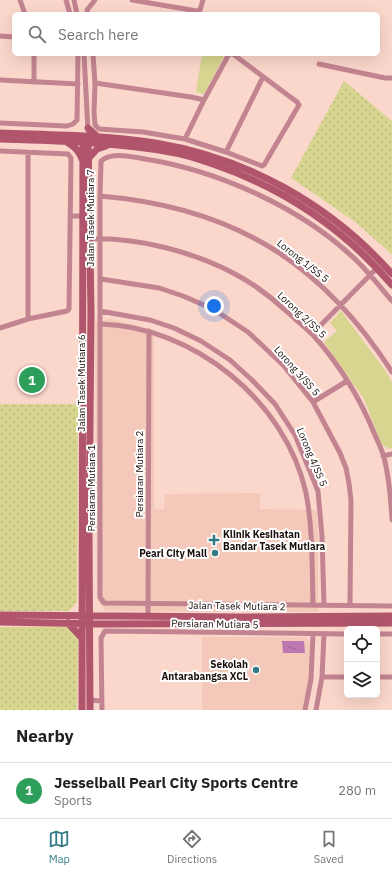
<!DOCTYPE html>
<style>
:root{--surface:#fff;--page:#f2f2f2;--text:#222;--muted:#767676;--line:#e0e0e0;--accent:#337a84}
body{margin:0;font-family:"IBM Plex Sans",sans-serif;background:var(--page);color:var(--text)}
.controls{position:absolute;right:12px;bottom:12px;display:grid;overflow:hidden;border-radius:6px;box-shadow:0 4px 16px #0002}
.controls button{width:36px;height:36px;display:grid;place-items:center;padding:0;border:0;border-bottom:1px solid var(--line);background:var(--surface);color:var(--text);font:20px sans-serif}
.you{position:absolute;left:214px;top:306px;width:14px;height:14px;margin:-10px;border:3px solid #fff;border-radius:50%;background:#1a73e8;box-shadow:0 0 0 6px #1a73e833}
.badge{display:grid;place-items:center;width:26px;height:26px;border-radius:50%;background:var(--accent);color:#fff;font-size:13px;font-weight:700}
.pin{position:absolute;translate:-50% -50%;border:2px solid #fff;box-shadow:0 1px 4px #0006}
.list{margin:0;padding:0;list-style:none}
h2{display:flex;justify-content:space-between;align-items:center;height:52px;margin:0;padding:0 16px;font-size:17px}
h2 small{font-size:13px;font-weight:400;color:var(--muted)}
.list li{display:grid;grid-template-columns:26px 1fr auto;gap:12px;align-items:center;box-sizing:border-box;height:56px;padding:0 16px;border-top:1px solid var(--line)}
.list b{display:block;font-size:15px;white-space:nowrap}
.list p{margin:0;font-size:13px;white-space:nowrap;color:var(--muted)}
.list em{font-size:13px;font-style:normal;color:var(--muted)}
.icon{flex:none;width:22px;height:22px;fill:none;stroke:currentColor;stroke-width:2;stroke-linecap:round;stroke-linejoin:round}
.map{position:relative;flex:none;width:392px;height:710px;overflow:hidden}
.search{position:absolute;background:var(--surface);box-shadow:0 4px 16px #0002;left:12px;right:12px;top:12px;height:44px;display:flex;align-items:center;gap:10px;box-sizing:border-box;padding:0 14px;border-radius:6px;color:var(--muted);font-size:15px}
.sheet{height:108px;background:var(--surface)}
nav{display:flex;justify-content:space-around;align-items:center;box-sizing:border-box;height:56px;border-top:1px solid var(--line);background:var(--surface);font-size:11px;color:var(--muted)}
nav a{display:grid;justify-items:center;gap:2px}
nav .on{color:var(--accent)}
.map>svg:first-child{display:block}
.built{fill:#f5c9ba}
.grass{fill:url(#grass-dots)}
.green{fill:#d7d58f}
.water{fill:url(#water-ripples)}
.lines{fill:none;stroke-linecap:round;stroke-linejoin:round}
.street{stroke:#c38491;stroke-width:5}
.secondary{stroke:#b0556b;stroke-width:7}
.poi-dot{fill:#337a84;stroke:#fff;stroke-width:1.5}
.labels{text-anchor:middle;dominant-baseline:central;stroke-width:4;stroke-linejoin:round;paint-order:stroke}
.street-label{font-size:10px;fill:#1a0e0a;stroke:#fff}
.poi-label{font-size:10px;font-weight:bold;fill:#1a0e0a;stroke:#fff;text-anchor:end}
</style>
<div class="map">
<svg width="392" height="710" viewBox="0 0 392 710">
<defs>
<pattern id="grass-dots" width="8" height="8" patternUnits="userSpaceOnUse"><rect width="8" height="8" fill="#d7d58f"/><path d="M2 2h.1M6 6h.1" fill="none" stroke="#b8b67a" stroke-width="1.8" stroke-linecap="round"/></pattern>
<pattern id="water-ripples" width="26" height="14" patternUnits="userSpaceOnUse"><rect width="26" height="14" fill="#bd77b1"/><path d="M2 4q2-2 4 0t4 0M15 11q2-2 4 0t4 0" fill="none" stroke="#99608e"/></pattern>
</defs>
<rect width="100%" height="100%" fill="#fbd6ca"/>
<path class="built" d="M112,319L154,330V509H164L165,494L260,493V509L317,510L318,532V612L106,611L97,600L95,321Z
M202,637H306L310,641V663L309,678L302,710H202Z"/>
<path class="grass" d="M344,81L392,121V255L387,250L354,221L291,178Z
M78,404L77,602L69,611H0V404Z
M0,627H68L78,637L77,710H0Z"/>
<path class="green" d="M202,54H225L204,94L196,92Z
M341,311L387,373L392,383V448L390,449L382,445L364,399L324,342L337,331L330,323Z"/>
<path class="water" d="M282,641H304L305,653H283Z"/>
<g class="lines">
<path class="street" d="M20,0L25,14
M66,0L70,14
M74,0L77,14
M132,0L197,11L200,10L203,0
M88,14L87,10L95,0
M0,36L14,37
M84,54L88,131
M93,54L95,83L94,112L95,125L99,129L143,132L185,139L226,152L262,166L264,165L299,105L297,102L233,54H230
M319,64L385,78H392
M0,80L78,84
M34,82V54
M95,83L191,97L204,100
M0,123L67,126L73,124L77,120L78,54
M185,139L204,100L229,54
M0,151L68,154L71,158L69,309L67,311L28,319L0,328
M28,152V319
M226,152L263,77
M100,196C232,207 321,261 392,372
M70,216H82
M90,239C137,237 194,252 235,274C254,284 271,297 286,311C295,319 305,327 313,335C340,365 360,398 375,435C378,442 382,450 384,457C389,478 391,499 392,520
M101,279L159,288L183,296L213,309L248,332L283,365L313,402L340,453L346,468L349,483L351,501L350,605
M392,301C381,288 370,274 358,262C304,209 220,171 145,159C132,157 112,151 101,161L100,196V597L104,603L392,606
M100,311L150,320L174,328L201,341L230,360L252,380L275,404L295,435L318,491L322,536L324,605
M100,324C193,326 286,401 306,493C313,529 312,568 313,605
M312,334L377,268
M313,402L347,381
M383,456L392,454
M148,616L149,331
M377,634H392
M322,677H347
M377,677H392
M89,700L102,701
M102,710L101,638L105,631L347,634
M305,710L311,679L313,635
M316,710L322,677L324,634"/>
<path class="secondary" d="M88,128L98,137
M0,133C51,135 104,135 155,143C247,158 330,204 392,274
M88,136L91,312L89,535L90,710
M0,139C56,141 114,142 170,152C184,154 199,159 213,164C283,188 344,229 392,285
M67,142C75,147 79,151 82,159
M88,159L97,149L106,146
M0,615L237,617L392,616
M0,622L105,624L392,623
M68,623L82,638
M82,710L83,136"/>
</g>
<g class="poi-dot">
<path d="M212 534h4v4h4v4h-4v4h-4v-4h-4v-4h4z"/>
<circle cx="215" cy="553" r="4"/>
<circle cx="256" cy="670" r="4"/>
</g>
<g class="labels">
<g class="street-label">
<text transform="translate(90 218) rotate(-90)">Jalan Tasek Mutiara 7</text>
<text transform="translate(303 261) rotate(38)">Lorong 1/SS 5</text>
<text transform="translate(302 315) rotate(43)">Lorong 2/SS 5</text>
<text transform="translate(297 371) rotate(48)">Lorong 3/SS 5</text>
<text transform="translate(81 383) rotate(-90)">Jalan Tasek Mutiara 6</text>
<text transform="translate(312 457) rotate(67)">Lorong 4/SS 5</text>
<text transform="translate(139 474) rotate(-90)">Persiaran Mutiara 2</text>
<text transform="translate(91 488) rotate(-90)">Persiaran Mutiara 1</text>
<text transform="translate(237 606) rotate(1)">Jalan Tasek Mutiara 2</text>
<text transform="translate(215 624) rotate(1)">Persiaran Mutiara 5</text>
</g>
<g class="poi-label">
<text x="223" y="534" text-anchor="start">Klinik Kesihatan<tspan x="223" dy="12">Bandar Tasek Mutiara</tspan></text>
<text x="207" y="553">Pearl City Mall</text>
<text x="248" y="664">Sekolah<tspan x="248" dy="12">Antarabangsa XCL</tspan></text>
</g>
</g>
</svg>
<div class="controls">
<button><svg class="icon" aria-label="locate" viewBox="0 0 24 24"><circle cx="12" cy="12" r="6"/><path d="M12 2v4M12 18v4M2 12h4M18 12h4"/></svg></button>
<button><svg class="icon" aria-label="layers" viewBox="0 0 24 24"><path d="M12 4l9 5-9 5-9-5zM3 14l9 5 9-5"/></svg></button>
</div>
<div class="you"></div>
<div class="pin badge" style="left:32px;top:380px;background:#2e9e5b">1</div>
<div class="search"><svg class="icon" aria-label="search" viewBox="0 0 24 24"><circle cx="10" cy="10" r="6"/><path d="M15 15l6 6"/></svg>Search here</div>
</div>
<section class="sheet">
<h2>Nearby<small></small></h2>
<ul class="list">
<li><span class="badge" style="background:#2e9e5b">1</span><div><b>Jesselball Pearl City Sports Centre</b><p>Sports</p></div><em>280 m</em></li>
</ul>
</section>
<nav>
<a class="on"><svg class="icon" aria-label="map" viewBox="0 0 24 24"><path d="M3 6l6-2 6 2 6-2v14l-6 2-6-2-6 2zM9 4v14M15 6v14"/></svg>Map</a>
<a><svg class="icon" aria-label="directions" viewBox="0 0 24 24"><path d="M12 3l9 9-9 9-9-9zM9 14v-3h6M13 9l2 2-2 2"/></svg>Directions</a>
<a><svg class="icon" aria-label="saved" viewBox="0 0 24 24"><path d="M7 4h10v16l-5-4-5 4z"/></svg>Saved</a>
</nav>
